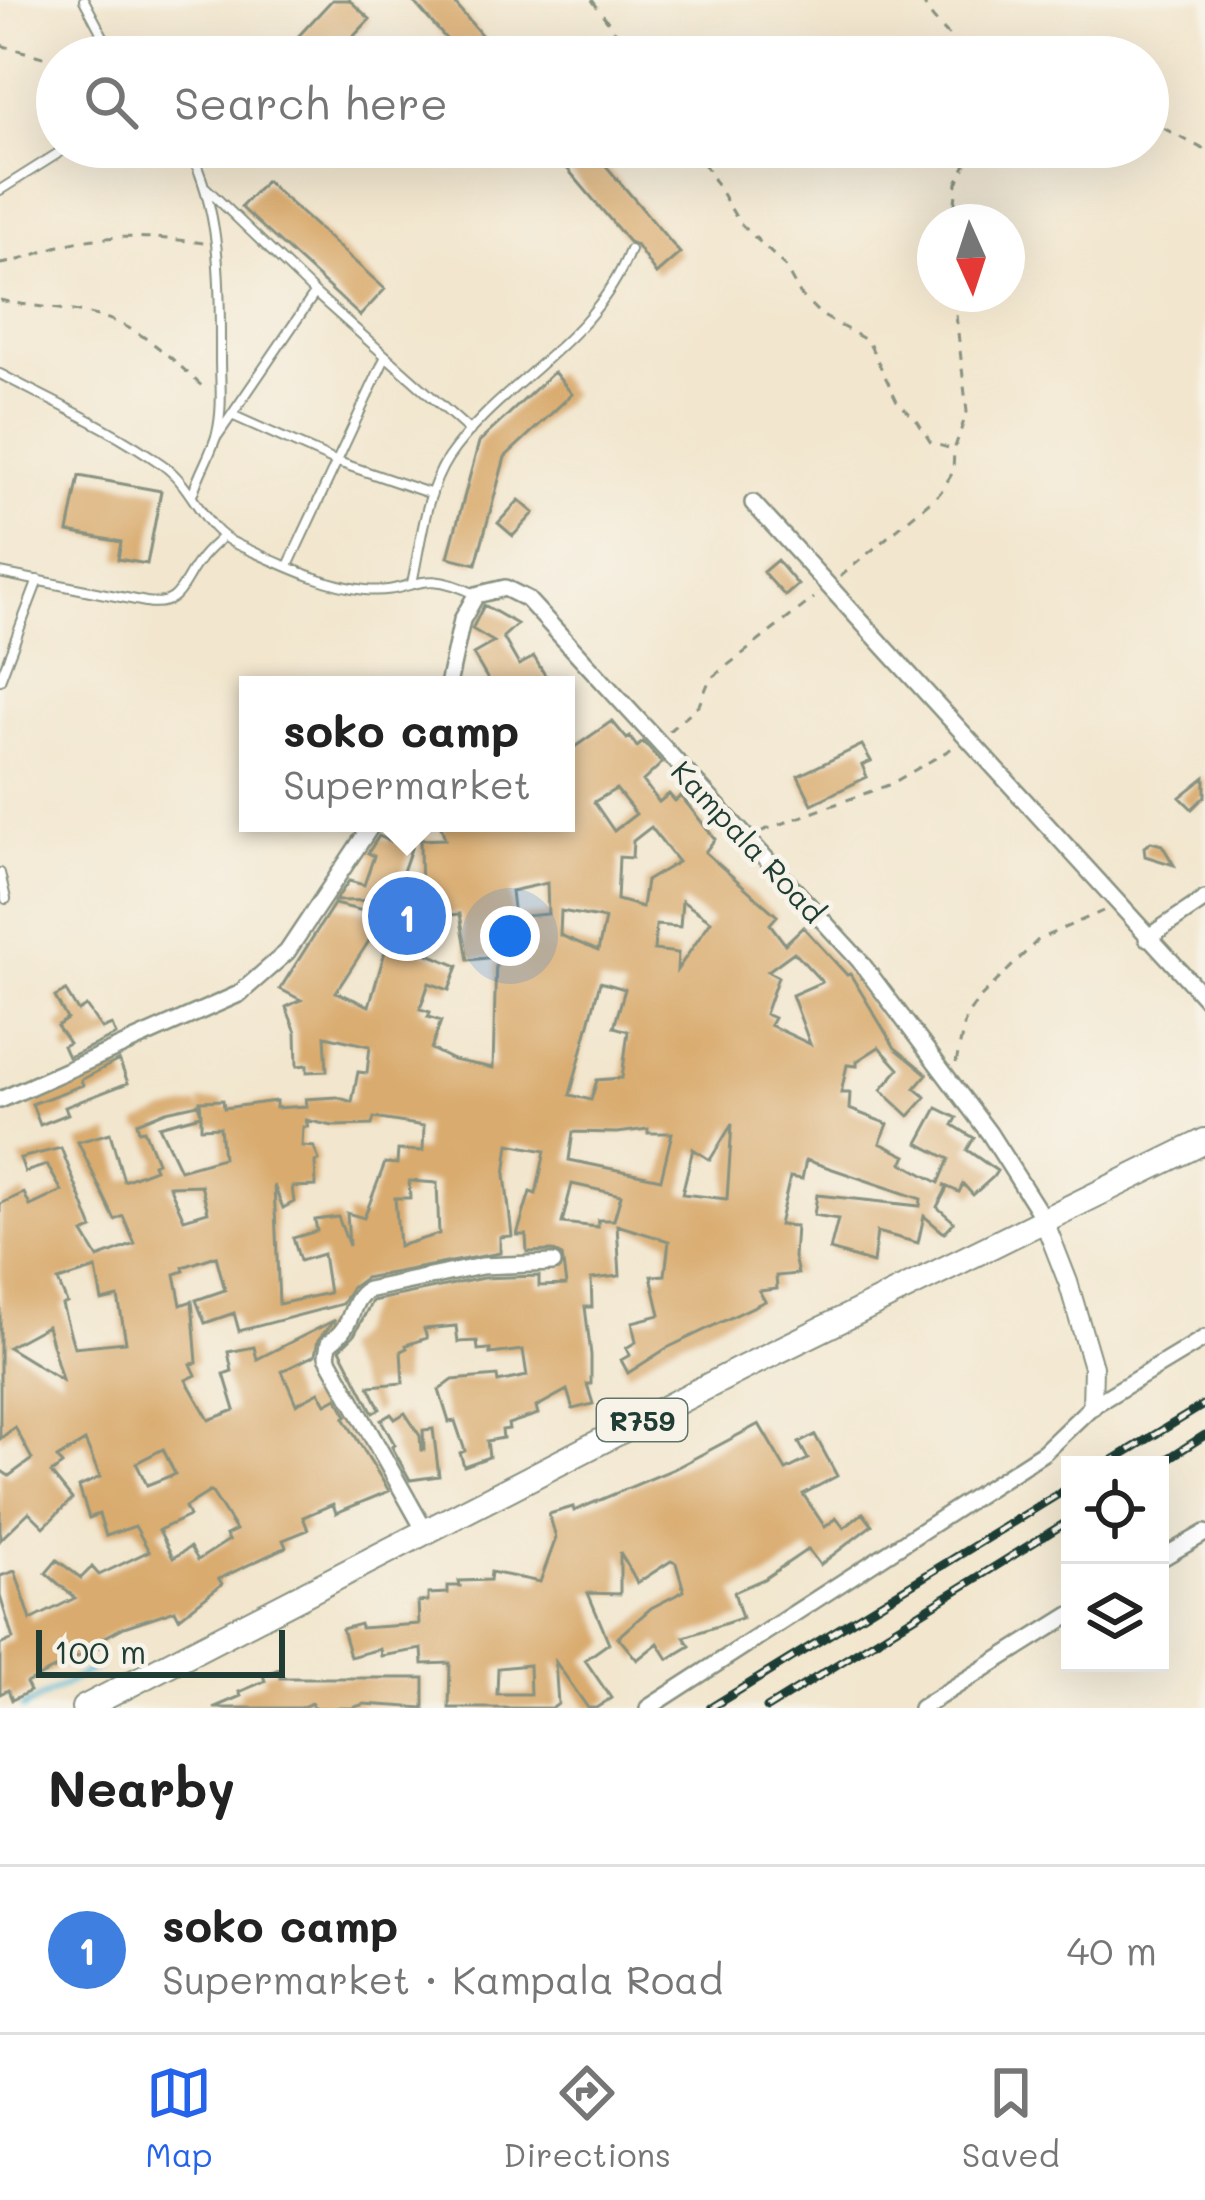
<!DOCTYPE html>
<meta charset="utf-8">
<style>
:root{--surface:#fff;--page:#f2f2f2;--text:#222;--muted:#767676;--line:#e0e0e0;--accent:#2563eb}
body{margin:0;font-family:Mali,sans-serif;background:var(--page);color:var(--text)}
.controls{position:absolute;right:36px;bottom:36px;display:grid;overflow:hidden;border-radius:0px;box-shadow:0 12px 48px #0002}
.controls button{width:108px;height:108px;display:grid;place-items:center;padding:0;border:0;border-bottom:3px solid var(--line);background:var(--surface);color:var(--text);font:60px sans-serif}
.compass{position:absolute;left:917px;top:204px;width:108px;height:108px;border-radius:50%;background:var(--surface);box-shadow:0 12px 48px #0002;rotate:177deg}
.scale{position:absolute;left:36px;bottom:30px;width:249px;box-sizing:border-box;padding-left:12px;border:6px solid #1f3d34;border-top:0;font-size:33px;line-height:42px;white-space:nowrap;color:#1f3d34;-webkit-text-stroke:9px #f7f3e8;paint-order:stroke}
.you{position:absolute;left:510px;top:936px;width:42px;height:42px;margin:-30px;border:9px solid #fff;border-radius:50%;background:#1a73e8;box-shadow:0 0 0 18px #1a73e833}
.badge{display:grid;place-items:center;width:78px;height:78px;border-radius:50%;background:var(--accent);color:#fff;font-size:39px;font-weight:700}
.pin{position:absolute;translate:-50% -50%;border:6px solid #fff;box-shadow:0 3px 12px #0006}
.popup{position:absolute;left:239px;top:676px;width:336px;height:156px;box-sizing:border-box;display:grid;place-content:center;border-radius:0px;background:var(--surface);filter:drop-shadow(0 3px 9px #0005);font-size:39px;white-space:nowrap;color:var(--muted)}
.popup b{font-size:45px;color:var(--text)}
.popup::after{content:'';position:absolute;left:50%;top:100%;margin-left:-24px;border:24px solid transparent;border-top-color:var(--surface)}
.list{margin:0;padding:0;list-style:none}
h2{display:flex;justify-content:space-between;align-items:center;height:156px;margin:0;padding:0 48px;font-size:51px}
h2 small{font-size:39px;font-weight:400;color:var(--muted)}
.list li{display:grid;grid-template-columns:78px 1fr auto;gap:36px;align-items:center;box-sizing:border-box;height:168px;padding:0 48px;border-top:3px solid var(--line)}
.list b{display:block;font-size:45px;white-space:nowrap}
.list p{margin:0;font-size:39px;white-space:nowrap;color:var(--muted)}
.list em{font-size:39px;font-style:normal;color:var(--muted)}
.icon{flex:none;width:66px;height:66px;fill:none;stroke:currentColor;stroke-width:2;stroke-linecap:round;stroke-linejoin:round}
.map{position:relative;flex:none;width:1205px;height:1708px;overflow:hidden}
.search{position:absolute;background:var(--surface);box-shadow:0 12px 48px #0002;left:36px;right:36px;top:36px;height:132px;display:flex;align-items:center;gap:30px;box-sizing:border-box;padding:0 42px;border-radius:66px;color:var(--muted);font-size:45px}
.sheet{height:324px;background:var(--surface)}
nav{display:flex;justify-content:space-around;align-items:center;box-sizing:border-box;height:168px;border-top:3px solid var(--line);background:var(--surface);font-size:33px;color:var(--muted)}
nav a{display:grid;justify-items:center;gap:6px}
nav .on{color:var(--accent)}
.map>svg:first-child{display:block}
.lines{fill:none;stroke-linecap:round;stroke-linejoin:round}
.stream{stroke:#5ebedc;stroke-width:4.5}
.building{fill:#d9ab6e;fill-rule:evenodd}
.service-casing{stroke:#889281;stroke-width:12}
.minor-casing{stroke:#889281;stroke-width:20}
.tertiary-casing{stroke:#889281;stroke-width:22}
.primary-casing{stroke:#889281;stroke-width:28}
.path{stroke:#889281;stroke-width:3;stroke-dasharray:9 9;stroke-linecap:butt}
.service{stroke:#fff;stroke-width:8}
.minor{stroke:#fff;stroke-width:15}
.tertiary{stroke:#fff;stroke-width:18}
.primary{stroke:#fff;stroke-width:24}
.rail-casing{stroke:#1f3d34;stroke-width:9}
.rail{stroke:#f7f3e8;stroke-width:4.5;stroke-dasharray:14;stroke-linecap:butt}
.labels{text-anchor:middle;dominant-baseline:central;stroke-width:10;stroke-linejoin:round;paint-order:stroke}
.shield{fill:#f7f3e8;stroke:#60746a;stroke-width:3}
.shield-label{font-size:27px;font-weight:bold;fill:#1f3d34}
.street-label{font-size:30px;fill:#1f3d34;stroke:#f7f3e8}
</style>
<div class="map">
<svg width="1205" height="1708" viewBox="0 0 1205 1708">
<rect width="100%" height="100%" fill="#f7f3e8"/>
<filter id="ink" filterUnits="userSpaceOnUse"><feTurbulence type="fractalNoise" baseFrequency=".00833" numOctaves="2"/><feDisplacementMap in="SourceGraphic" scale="24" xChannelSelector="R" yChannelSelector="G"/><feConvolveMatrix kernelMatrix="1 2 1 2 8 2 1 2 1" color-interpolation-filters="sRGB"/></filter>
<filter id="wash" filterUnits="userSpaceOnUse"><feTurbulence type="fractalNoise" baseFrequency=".004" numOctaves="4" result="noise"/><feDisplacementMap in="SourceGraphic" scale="48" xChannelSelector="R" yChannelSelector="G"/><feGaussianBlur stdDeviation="2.7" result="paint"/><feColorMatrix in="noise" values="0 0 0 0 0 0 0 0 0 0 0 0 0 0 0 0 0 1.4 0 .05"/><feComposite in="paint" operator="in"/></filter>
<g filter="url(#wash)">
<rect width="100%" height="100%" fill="#f2e6ce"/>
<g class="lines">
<path class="stream" d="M22,1708L97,1667"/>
</g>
<g id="blocks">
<path class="building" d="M332,0H349L370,19L334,57H279Z
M412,0H452L488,43L470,57H462Z
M549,147H590L680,253L656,274L636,245L629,242Z
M266,181L385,289L360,316L241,207Z
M554,372L572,394L505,457L476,564L448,557L479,442Z
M79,476L161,491L147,564L118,559L121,542L68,532Z
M519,500L534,513L513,536L498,523Z
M777,560L798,585L785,596L763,572Z
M484,605L517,624L503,637L519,665L534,657L551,685H491L473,654L494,642L472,629Z
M612,721L627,739L630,737L637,747L643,742L662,763L643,781L659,802L669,794L675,801L681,796L715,839L705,852L777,916L770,924L785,944L803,927L847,975L850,974L895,1048L927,1074L915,1088L926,1097L909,1116L881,1090L899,1069L879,1047L857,1061V1066L847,1065L841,1093H850L849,1109L888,1124L880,1143L906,1156L902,1163L939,1183L949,1159L918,1143L937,1108L957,1118L953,1125L974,1138L967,1150L997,1171L993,1177L973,1195L963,1184L959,1192L943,1185L947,1188L937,1207L954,1222L944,1233L924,1216L918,1243L877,1232L873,1263L830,1250L838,1219L814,1215L817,1195L920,1206L921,1199L806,1160L802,1179L790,1177L779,1225L796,1226L794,1257L798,1274L776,1276L777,1289L759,1291L765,1301L667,1348L628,1373L621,1360L630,1355L626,1348L636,1342L632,1322L660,1315L651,1276L665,1275L669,1241L617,1225L620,1276L591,1279L592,1307H585L591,1355V1384H587L593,1404L573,1409L567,1390L536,1407L538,1414L508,1424L509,1429L502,1430L503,1438L487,1441L489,1457L464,1466L460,1453L465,1451L455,1421L449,1422L439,1390L453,1380L497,1376L498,1382L527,1376L523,1350L490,1354V1349L478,1350L477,1341L458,1342L456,1326L424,1329L427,1338L406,1345L407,1348L401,1351L403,1383L369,1386L380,1409L373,1413L340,1349L354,1335L372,1301L483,1278L539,1276V1286L566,1285L562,1256L552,1251L527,1252L526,1235H517L530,1192L536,1194L545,1151L509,1144L505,1175L512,1236L500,1237V1253L365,1278L351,1288L342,1304L239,1331L234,1313L205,1323L196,1300L225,1290L216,1256L183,1267L184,1271L175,1274L181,1305L192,1301L197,1363L191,1364L196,1375L186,1380L209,1420L235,1410L224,1374L232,1371L228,1352L254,1347L257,1359L335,1320L318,1340L315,1355L282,1371L296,1404L319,1392L326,1404L337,1398L347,1416L344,1418L389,1491L336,1513L333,1504L303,1517L308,1530L283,1540L286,1547L219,1579L222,1584L179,1618L175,1610L124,1627L100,1640L103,1645L26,1683L30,1691L12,1700L8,1690L0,1694V1645L13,1639L0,1596V1576L15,1571L31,1620L75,1598L46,1573L57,1560L81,1578L92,1567L99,1575L149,1551L135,1526L106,1536L99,1514L89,1518L79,1487L100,1477L85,1441L57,1458L62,1465L51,1473L72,1499L44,1527L29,1512L0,1540V1470L9,1476L32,1459L15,1427L0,1439V1204L24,1193L30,1206L62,1191L47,1165L25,1172L20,1158L61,1148L93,1229L83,1233L98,1258L135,1244L123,1216L115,1220L78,1142L110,1133L124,1181L155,1169L153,1164L157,1162L144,1130L139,1131L137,1123L166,1111L198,1104L201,1113L200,1101L223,1100L224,1108L276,1101V1108L307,1106L306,1099L337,1097L352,1102L358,1072L367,1073L370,1046L325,1036L327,1071L307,1072V1065L297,1066L296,1032L286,1007L301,1000L280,989L334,904L385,916L336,992L369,1006L395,918L426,925V941L421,951L458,966L449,990L429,983L420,1009L430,1012L428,1017L441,1021L431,1049L453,1060L493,1068L496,957L468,960L460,914L440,916L438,899L421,900L420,840L445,839L440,823H566V753ZM616,789L636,814L614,831L594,802ZM651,827L678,862L646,881L642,907L617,900L619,857L632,858L633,841ZM547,883L548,914L514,917L511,891ZM682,901L711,921L677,970L678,953L654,950L656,925L680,927ZM561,911L605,919L598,951L560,935ZM794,952L822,982L792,995L810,1044L770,1025L774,1018L765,1014L778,977L768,971ZM600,982L625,989L614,1027L628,1031L622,1078L597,1080L591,1100L570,1095ZM201,1115V1128L220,1127L223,1158L180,1170L159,1126ZM374,1118L424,1126L423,1151L398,1150L397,1164L385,1163L364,1218L347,1213L349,1246L338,1217L315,1220L317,1231L293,1238L300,1261L323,1254L329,1293L279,1304L274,1185L283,1208L294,1202L292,1187L316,1186L315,1162L319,1160L314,1147L302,1146L303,1127H308L306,1120L333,1126L372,1125ZM732,1124L727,1199L682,1194L693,1149L710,1160ZM648,1129V1133H672L661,1179L569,1160L573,1132L617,1133ZM409,1181L437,1183L439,1234L399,1246L395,1198H410ZM572,1184L621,1195L614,1220H598V1227L562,1223ZM201,1185L208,1212L184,1219L169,1186ZM96,1269L102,1301L118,1297L126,1342L74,1347L62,1305L67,1303L58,1281ZM47,1326L62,1380L8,1347ZM163,1449L175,1474L147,1485L136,1463ZM211,1491L236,1530L226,1535L229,1540L198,1560L190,1547L173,1558L159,1530L189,1516L185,1507Z
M862,745L871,761L862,765L867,777L812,804L798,776Z
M1205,777V796L1192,809L1180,797Z
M394,823H415L410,841L414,840L393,900L335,901L349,881L364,885L374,856L368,853L379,836L389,841Z
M1151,842L1162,845L1174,865L1145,856L1144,847Z
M66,991L78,1011L86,1006L102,1029L112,1025L116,1035L68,1057L63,1046L69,1043L57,1026L67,1019L55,997Z
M119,1060L128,1083L65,1107L68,1114L40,1125L32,1104L83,1085L81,1080Z
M405,1413L420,1436L421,1450H424L423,1430L433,1429L439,1476L410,1480L392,1447L395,1445L381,1420L391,1414L395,1419Z
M759,1424L786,1470L808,1459L799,1443L815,1435L837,1476L803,1494L825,1527L836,1518L844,1528L863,1513L872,1525L820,1565L808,1549L764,1579L734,1592L742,1618L684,1637L690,1646L668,1659L658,1643L637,1660L618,1637L651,1608L684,1591L676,1563L671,1561L637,1583L620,1552V1594L588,1593L609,1643L585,1660L611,1698L596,1708H588L555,1661L558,1704L553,1708H449L450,1663L423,1664L422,1649L381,1656L380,1649L350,1657L342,1629L360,1624L361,1628L419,1624L418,1602L428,1601V1594L448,1593V1586H460L459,1581L490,1580L491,1572L540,1582L556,1538L549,1514L573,1507L574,1511L674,1469ZM529,1665L530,1694H497L498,1668Z
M279,1669L280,1678H424V1708L364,1704L352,1708H313L312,1703L300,1708H213L241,1696L239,1692L265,1681L263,1675Z"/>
</g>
</g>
<g filter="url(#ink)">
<use href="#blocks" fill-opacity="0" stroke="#889281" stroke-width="3"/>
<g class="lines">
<g class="service-casing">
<path id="service" d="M84,0L114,57
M188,147C222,212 220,286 220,358C220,382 223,409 217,433C212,453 199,472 193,493
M206,188L315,293L470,431
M0,190L68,147
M0,374C55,403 113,429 163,465C195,488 201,528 238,545C277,562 321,585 365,590C416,595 415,565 475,594
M234,416L335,461L432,494
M218,435L315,293
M288,566L386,356
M0,573L146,602C181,608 181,583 199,561C205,552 214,545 221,538
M412,583C421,543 425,493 448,458C501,381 593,345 630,250
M0,680L38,580
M0,873L6,899"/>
</g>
<g class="minor-casing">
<path id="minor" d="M753,503L1205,998
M448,685L462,620L476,595L505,588L527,599L859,960L989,1133L1043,1218
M1147,938L1205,899
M0,1100L239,994L287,952L373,823
M425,1531L327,1356L329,1343C357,1324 347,1303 367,1290L482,1266L553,1263
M1160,1559L1205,1533
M648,1708L1044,1452L1092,1406L1205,1338
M921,1708L1070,1615"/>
</g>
<g class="tertiary-casing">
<path id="tertiary" d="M1043,1218L1068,1282L1093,1367L1092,1406"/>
</g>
<g class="primary-casing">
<path id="primary" d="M84,1708L741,1369L1205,1141"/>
</g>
<path class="path" d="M592,0L634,57
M922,0C932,24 953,35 966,57
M0,45L57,61
M965,50L985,57
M1148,120L1205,150
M694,147L739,222L784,265L800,294L821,315L868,341L897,401L918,422L931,443L952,449
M953,222L957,183L974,147
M0,264C23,261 41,251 63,245C107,233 160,237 204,243
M0,300C34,308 72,308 105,318C144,330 177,363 206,390
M840,577L940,493L953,472L954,450L967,412L956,315L968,294
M669,731L699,705L710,679L814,598
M762,831L891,784L956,746
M956,1063L966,1016L980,998L1039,939L1103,911"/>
<use href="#service" class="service"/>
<use href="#minor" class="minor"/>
<use href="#tertiary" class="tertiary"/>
<use href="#primary" class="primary"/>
<g class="rail-casing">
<path id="rail" d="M1105,1465L1205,1404
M1158,1465L1205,1435
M710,1708L1070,1487
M767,1708L1070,1520"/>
</g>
<use href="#rail" class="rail"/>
</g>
</g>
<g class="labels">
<rect class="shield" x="597" y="1399" width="90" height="42" rx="9"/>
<g class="shield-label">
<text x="642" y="1420">R759</text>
</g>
<g class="street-label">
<text transform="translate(749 841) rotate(47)">Kampala Road</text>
</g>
</g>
</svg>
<div class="controls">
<button><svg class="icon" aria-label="locate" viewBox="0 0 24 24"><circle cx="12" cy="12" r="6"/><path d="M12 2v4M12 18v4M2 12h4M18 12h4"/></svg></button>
<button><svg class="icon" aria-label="layers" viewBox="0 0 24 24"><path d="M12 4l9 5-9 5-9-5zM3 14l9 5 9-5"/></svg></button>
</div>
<svg class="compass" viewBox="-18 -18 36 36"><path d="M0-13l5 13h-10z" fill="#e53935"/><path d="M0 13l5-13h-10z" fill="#767676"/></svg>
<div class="scale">100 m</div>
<div class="you"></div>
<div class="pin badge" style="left:407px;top:916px;background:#3f7fe0">1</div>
<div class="popup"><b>soko camp</b>Supermarket</div>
<div class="search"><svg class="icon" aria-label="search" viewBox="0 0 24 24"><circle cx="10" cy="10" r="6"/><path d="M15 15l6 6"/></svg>Search here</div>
</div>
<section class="sheet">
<h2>Nearby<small></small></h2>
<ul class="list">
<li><span class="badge" style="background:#3f7fe0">1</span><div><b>soko camp</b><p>Supermarket · Kampala Road</p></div><em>40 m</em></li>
</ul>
</section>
<nav>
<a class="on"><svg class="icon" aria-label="map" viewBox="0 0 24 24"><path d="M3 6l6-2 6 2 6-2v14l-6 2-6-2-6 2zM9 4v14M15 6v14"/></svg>Map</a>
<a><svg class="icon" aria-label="directions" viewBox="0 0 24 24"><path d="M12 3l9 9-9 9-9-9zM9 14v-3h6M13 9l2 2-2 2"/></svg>Directions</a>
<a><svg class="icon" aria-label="saved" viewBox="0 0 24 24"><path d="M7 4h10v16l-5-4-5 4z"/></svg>Saved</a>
</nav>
